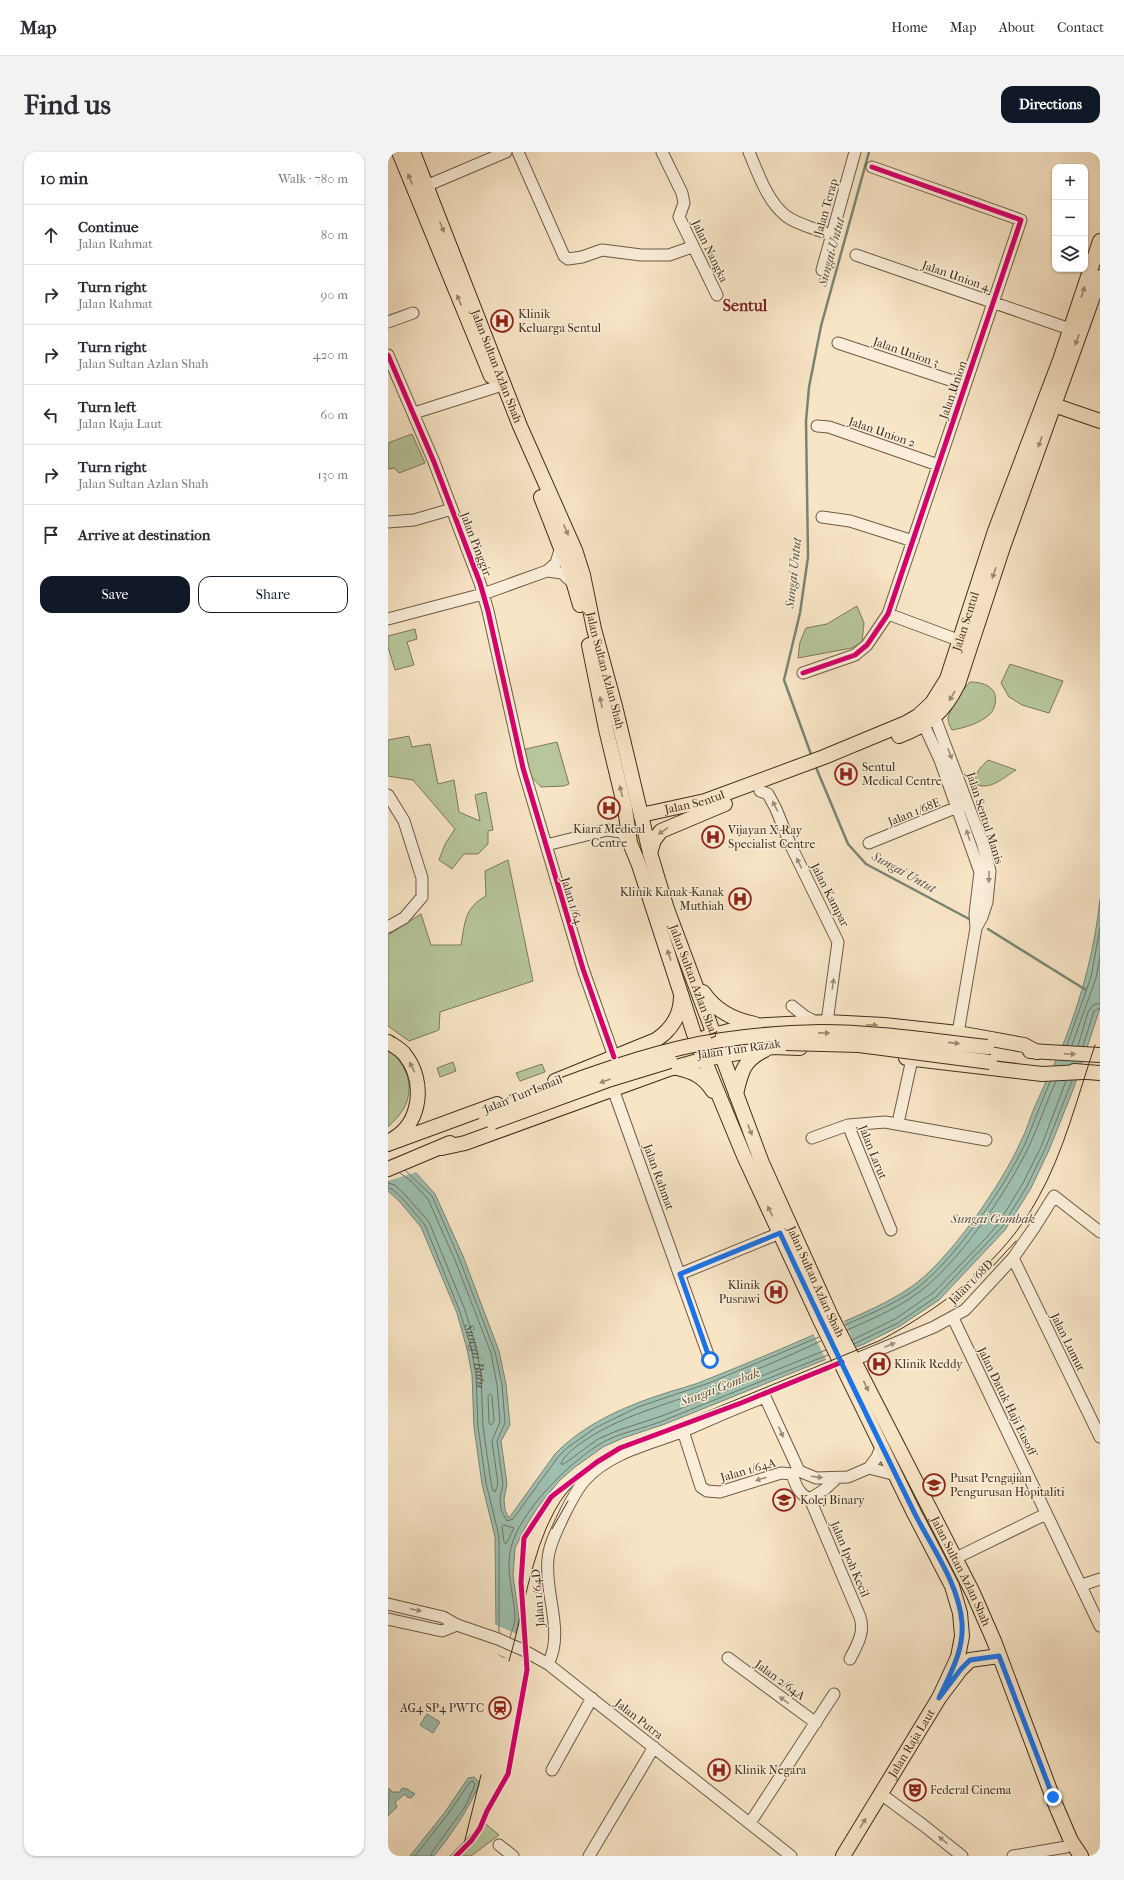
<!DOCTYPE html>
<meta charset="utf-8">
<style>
:root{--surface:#fff;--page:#f2f2f3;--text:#2b2b33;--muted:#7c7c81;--line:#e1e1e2;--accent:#111827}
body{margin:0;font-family:"IM FELL French Canon",serif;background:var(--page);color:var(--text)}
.controls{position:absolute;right:12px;top:12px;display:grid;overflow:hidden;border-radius:8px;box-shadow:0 1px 3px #0004}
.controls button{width:36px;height:36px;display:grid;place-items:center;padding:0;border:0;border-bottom:1px solid var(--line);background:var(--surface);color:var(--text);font:20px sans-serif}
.stop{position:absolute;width:12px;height:12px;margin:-9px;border:3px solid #1a73e8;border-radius:50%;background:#fff}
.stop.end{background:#1a73e8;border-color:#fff;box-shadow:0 1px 4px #0008}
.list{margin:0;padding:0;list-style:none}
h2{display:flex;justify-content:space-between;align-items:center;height:52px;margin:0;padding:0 16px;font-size:17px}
h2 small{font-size:13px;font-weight:400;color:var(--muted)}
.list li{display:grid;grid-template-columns:26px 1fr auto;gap:12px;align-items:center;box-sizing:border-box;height:60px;padding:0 16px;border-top:1px solid var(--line)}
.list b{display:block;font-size:15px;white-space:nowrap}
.list p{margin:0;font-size:13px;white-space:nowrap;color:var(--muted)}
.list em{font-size:13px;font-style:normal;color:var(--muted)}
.actions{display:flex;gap:8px;padding:12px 16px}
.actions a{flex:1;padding:9px 0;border:1px solid var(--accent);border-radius:12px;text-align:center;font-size:14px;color:var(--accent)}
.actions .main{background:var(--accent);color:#fff}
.icon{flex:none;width:22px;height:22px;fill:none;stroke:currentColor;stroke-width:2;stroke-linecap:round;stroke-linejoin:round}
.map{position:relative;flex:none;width:712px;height:1704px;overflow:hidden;border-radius:12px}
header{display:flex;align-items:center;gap:24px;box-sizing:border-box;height:56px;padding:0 20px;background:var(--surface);border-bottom:1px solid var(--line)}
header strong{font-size:19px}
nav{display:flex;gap:22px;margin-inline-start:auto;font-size:14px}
.intro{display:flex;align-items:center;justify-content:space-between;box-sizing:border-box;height:96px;padding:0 24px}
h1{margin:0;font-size:28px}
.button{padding:10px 18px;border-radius:12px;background:var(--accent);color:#fff;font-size:14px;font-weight:700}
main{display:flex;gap:24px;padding:0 24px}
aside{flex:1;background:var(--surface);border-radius:12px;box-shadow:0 1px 3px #0004}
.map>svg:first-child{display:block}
.green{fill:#b7c69b;stroke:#7c7a5a}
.water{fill:#9ebfb0;stroke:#788574}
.pier{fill:#f8e5c6}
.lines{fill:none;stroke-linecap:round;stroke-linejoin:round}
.shore{stroke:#6f7664;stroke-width:1}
.stream{stroke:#788574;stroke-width:2.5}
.minor-casing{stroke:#6e5b44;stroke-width:13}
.major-casing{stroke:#402d19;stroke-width:16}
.minor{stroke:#faeeda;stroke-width:11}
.major{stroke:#f8e5c6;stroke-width:14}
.tram{stroke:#402d19;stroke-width:1}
.major-bridge-casing{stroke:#402d19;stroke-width:16;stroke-linecap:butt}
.major-bridge{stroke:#f8e5c6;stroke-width:14}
.cycleway-casing{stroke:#faeeda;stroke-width:8}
.cycleway{stroke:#d6006c;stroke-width:5}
.oneway{fill:#9c8970}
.oneway2{fill:#9d8e7a}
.route{stroke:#1a73e8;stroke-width:5}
.labels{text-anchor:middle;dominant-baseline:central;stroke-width:3;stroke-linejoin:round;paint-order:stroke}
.street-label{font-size:12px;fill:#402d19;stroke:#faeeda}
.poi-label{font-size:12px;fill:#402d19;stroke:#faeeda;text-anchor:start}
.water-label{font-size:13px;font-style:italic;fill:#58523f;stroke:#faeeda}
.district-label{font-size:16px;font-weight:bold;fill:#7a1f14;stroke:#faeeda}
</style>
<header>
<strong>Map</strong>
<nav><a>Home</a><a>Map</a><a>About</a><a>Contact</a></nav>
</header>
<div class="intro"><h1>Find us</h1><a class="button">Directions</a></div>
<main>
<aside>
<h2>10 min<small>Walk · 780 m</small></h2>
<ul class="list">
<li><svg class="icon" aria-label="ahead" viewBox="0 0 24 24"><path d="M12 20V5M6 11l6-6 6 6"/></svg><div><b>Continue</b><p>Jalan Rahmat</p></div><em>80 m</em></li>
<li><svg class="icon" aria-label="right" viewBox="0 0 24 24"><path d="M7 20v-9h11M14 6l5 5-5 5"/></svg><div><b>Turn right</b><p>Jalan Rahmat</p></div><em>90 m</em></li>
<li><svg class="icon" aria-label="right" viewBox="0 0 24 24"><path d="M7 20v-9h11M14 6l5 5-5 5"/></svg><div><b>Turn right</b><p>Jalan Sultan Azlan Shah</p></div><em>420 m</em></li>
<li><svg class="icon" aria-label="left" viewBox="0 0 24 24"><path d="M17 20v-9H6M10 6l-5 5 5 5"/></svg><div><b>Turn left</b><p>Jalan Raja Laut</p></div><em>60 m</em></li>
<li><svg class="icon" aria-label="right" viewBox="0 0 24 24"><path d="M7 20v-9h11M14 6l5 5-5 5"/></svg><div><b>Turn right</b><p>Jalan Sultan Azlan Shah</p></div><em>130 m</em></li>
<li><svg class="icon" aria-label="arrive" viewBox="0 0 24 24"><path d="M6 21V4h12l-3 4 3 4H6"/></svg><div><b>Arrive at destination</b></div></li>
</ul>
<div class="actions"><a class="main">Save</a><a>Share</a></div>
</aside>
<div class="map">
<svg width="712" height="1704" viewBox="0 0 712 1704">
<rect width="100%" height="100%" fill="#f8e5c6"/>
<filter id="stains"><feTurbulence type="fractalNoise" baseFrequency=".005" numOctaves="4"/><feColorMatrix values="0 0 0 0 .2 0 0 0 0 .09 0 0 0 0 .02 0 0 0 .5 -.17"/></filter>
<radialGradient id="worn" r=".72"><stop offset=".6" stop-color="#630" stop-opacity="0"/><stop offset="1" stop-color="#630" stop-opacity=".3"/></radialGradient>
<path class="green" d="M24,282L37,311L11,321L6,316L0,317V291Z
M469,454L476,471L474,490L464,496L410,506L412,490L418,476L439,472Z
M27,477L29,487L19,490L26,513L7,518L0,495V484Z
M622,512L675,529L661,561L634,553L621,545L613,531Z
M582,530C595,530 611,535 607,552C606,556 605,559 602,562C593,571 576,576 564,578C562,574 560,571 560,566C561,559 576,535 582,530Z
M21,584L24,595L42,592L50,632L66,628L71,660L92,669L87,643L98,640L105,678L100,679V692L90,702H76L64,717L51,708L57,692L67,677L25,628L0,624V588Z
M169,590L181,632L176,634L153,635L138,619L133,598Z
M600,608L628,618C615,626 602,639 587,632C587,620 592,616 600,608Z
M120,708L145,829L52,860L51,878L21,889L0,874V783L33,762L43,793H73C77,771 76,756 98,744L97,719Z
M0,899C19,910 27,936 16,956C12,963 6,969 0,975Z
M65,910L68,919L52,925L49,916Z
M154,912L157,920L132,929L128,921Z
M95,1670L111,1683L83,1704H62Z"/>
<path class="water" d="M712,747V856L685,938L661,998L643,1036L617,1078L551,1148L512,1174L476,1192L277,1272L235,1286L215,1295L187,1315L171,1329L150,1355L139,1372L127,1396L125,1424L131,1466L122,1506L114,1505L105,1498L108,1475L107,1385L94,1332L86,1275L84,1223L79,1197L69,1161L33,1075L12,1050L0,1039V1001L28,1021L47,1042L75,1104L111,1199L118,1232L122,1273L113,1289L119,1332L116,1347L117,1358L121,1366L167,1302C195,1273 235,1255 272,1243C288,1237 305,1234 320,1227C363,1210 405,1192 448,1173C473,1162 500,1151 523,1135C561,1109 614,1032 633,989C639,978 642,965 647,954C657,931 669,908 678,885C695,840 707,795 712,747Z
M39,1562L52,1570L45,1581L32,1573Z
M86,1625L91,1630V1633C79,1659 64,1682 46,1704H22L57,1660L80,1626Z
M1,1636L4,1640H12L14,1636L19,1637L27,1642L23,1646L19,1645L17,1642L7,1650L9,1655L0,1664Z"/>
<path class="pier" d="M0,999H1L29,1020L0,1029Z
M455,1167L469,1197L439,1210L425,1181Z
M106,1472L129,1482L123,1508L103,1499Z"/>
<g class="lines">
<g class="shore">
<path d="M679,893L703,825L712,776"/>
<path d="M684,893L708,826L712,804"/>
<path d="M690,894L700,860L705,853L712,851"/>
<path d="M695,894L706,859L712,856"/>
<path d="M17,1018L44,1044L71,1106L107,1200L114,1232L117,1271L109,1289L115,1332L112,1346L113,1358L119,1369L125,1367L170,1305L179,1296L207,1276L250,1255L321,1231L431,1185"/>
<path id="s1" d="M0,1031L7,1033L18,1044L41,1070L77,1158L88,1195L93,1222L95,1274L103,1331L105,1339L107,1340L110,1332L104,1289L112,1270L109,1233L103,1201L67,1108L40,1047L22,1028L12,1021"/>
<path d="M0,1036L4,1037L15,1047L37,1073L72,1160L83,1196L88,1223L90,1275L98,1331L111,1384V1481"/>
<path d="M457,1173C480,1163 504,1153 525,1139C565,1111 616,1036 637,992C646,971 653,950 662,930"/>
<path d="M459,1178C482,1168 506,1158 527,1143C568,1115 620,1039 641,994C651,973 658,951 668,929"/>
<path d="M464,1188L507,1167L545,1141L599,1085L610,1072L635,1031L653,995L678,929"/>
<path d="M433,1189C397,1206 359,1222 322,1236C276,1254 229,1264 189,1294C183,1299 175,1305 173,1312H176L210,1287L231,1278L274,1264L438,1198"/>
<path d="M466,1192L510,1171L548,1145L614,1075L639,1034L657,997L684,929"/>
<path d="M102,1242L104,1244L106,1269L103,1273L101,1271L100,1244Z"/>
<path d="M116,1373L126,1376L118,1392L116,1390L114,1375Z"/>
<path d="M122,1485C124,1479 127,1471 127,1465C126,1441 117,1419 123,1396C131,1360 181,1311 212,1292C232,1280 256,1277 277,1268C331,1246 386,1224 440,1203"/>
<path d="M27,1704L60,1662L82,1630L85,1629L87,1633L77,1655L44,1700L43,1704"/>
</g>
<path class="stream" d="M424,605L396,528L412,461L420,405L418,269L421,235L433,174L481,0
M427,613L460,692L478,712L583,768
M600,777L698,838"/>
<g class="minor-casing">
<path id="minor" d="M130,0L176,104L180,107L194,105L214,98L253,103H281L304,95
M274,0L294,41L296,51L291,65L329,143
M361,0C370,21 379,49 398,64C410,73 429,77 443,83
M38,34L118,0
M468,103L682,177
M434,118L467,0
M0,170L25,161
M450,191L577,233
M0,203L46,310L92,431L100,459L135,616L195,817L226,905
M26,261L108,235
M429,274L441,275L550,313
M434,365L462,369L525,389
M0,370L26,368L64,357
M159,419L168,411L173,395
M500,462L570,488
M0,467L95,442L159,419L174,421L186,432
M415,521L467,503L479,493L500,462L633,68L484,15
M547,566L594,690L602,719L599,750L594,765L588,776
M536,573L552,608L592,720L587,762L588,776L570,881
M372,639L380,642L388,657L403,694L450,790L439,870
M0,643L16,669L34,726V745L16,766L0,775
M481,691L577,652
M158,693L219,678L233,680L242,690
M404,854L418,865L428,870
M225,937L322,1208
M510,971L524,907
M460,973L503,1078
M424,986L460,973L497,970L598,988
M625,1106L712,1285
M292,1122L392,1081
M565,1166L712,1474
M467,1210L471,1206L546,1175L577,1158L625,1106L646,1076L666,1044L712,1080
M295,1279L313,1335L319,1339L332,1340L393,1321L404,1322L411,1319L428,1326L460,1325L481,1316L489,1305L494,1293
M481,1316L508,1323
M404,1322C408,1333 410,1342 422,1347L472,1465C477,1481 469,1493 462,1507
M422,1347L436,1338L449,1326
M568,1406L658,1362
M694,1433L712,1427
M0,1452L55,1465L69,1473L110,1487L135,1498L160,1512L403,1704
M0,1467L54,1479L69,1473
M340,1506L428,1571
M160,1512C177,1479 156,1442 160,1407C161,1393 169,1378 175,1365C181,1353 188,1338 197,1328C222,1300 263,1292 296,1279C323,1267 350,1255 377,1245L411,1319
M164,1618L204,1546
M493,1642L535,1673L574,1704
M362,1671L446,1542
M111,1693L125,1704
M201,1704L266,1595
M625,1704L678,1695"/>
</g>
<g class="major-casing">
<g id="major">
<path d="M11,0L103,224"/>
<path id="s2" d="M25,0L132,274L187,398L195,423L206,477L227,554L262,701L279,757L374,1011L443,1164L585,1441L606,1489L668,1654L683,1689L693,1704"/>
<path d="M657,250L712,269"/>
<path d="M153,345L183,422L192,453"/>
<path d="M201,493L218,577L237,656L242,691L251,713L308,888L356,1004L433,1170L525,1359L564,1434L572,1461L574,1484L570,1505L551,1546"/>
<path d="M511,584C540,573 556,561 570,532L615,395L712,125"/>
<path id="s3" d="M253,663L317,649L436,605L518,571L530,564L544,551L559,527L607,379L672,208L712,89"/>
<path d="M262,701L266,688L273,679L337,652"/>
<path d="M315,840C327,858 345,868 367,872"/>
<path d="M318,885L360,874L439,870L496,873L570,881L636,893L649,900"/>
<path d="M0,890C6,894 13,897 17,903C37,928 34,970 5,987"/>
<path d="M642,899L712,903"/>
<path d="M518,906L654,922L695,920"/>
<path d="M289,916C306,920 315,924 325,939"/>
<path d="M686,919L712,921"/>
<path d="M167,929L268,888C283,878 293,863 293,844"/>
<path d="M348,942C353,921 355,908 377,898"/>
<path d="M0,992L109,952"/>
<path d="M54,996L77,991L281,917L317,907L384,895L412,896"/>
<path d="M0,1017L62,991"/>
<path id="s4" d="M455,1704L551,1546L573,1517L582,1508L611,1504"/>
</g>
</g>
<use href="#minor" class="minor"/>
<use href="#major" class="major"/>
<path class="tram" d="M605,1114L628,1089
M164,1377L180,1349
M121,1509C135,1462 143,1402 166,1360C180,1333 205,1312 231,1296L493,1188C555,1155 616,1109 650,1046C676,1000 690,943 707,893
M73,1704L93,1623"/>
<g class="major-bridge-casing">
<path id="major-bridge" d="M398,891L471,893L602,910
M97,963C161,938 225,912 292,896C338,885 386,881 433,880C488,880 545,889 599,895
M105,970L223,927L282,909"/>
</g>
<use href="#major-bridge" class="major-bridge"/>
<g class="cycleway-casing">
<path id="cycleway" d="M0,203L46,310L92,431L100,459L135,616L195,817L226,905
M415,521L467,503L479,493L500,462L633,68L484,15
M68,1704L83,1689L92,1676L99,1659L120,1622L139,1518L133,1430L136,1386L163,1345L209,1310L232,1296L353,1251L454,1210"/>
</g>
<use href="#cycleway" class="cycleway"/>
</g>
<defs><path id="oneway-solid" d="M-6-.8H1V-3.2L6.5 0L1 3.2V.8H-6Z"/></defs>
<g class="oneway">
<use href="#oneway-solid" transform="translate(22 27) rotate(-112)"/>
<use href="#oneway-solid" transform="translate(54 75) rotate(68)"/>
<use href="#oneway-solid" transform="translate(695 140) rotate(-72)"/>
<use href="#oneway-solid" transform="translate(71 148) rotate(-112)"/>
<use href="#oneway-solid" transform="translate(689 188) rotate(110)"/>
<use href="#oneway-solid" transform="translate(652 290) rotate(110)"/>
<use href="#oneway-solid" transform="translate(178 378) rotate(66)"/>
<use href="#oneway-solid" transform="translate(606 421) rotate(108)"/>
<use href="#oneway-solid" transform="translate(564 544) rotate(120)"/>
<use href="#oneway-solid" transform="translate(213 550) rotate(-101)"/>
<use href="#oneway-solid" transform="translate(233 639) rotate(-104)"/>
<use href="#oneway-solid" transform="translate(275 679) rotate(146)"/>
<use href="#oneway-solid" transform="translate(281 803) rotate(-109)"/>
<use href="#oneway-solid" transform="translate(484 873) rotate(3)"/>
<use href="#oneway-solid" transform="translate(436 881) rotate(1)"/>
<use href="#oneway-solid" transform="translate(566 891) rotate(6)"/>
<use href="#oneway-solid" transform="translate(682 902) rotate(3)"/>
<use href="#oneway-solid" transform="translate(24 915) rotate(-117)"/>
<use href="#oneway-solid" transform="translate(217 929) rotate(160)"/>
<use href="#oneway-solid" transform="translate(362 978) rotate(69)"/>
<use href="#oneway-solid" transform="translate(382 1059) rotate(-116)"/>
<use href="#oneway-solid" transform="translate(478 1234) rotate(65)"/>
<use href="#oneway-solid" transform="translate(475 1671) rotate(-59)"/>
</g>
<g class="oneway2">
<use href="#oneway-solid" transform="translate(562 602) rotate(70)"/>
<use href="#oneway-solid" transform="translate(387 654) rotate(-116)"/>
<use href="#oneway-solid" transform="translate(580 683) rotate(-109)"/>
<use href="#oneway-solid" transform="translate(411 711) rotate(-116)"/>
<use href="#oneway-solid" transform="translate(601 725) rotate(92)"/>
<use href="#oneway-solid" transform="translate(445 832) rotate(-82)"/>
<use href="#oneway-solid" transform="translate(502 1193) rotate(-23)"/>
<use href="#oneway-solid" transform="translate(393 1280) rotate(67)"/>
<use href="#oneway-solid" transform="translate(429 1325) rotate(7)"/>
<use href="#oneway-solid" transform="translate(373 1327) rotate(162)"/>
<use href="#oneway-solid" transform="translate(28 1458) rotate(12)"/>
<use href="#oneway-solid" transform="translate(396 1548) rotate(-144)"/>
<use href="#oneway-solid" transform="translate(555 1688) rotate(-141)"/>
</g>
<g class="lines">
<path class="route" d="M322,1208L292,1122L392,1081C435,1174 480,1266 525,1358C542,1393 571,1431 574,1471C576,1499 562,1522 551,1546L573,1517L582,1508L611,1504L665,1645"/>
</g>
<defs>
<g id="hospital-ring" transform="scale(1.15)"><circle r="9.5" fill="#faeeda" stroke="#8f2418" stroke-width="1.5"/><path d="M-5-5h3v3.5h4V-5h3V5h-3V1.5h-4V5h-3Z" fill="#8f2418"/></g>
<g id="university-ring" transform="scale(1.15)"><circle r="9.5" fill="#faeeda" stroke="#8f2418" stroke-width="1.5"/><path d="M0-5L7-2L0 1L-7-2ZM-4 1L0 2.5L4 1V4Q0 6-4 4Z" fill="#8f2418"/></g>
<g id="station-ring" transform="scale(1.15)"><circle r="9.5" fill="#faeeda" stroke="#8f2418" stroke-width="1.5"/><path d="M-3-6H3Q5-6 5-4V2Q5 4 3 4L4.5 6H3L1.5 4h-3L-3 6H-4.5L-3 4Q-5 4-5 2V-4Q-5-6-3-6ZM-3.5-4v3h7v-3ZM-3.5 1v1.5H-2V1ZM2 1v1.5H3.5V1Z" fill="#8f2418"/></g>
<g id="theatre-ring" transform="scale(1.15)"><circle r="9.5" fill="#faeeda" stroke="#8f2418" stroke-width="1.5"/><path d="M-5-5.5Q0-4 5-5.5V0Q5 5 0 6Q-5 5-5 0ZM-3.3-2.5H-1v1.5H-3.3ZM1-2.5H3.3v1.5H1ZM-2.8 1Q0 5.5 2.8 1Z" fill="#8f2418"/></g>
</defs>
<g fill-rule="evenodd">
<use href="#hospital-ring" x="114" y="169"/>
<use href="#hospital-ring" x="458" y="622"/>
<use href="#hospital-ring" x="221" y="656"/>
<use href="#hospital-ring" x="325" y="685"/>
<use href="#hospital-ring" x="352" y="747"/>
<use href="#hospital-ring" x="388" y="1140"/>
<use href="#hospital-ring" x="491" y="1212"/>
<use href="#university-ring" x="546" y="1333"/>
<use href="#university-ring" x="396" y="1348"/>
<use href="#station-ring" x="112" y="1556"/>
<use href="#hospital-ring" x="331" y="1618"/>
<use href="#theatre-ring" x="527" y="1638"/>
</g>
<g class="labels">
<g class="street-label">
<text transform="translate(438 55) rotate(-74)">Jalan Terap</text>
<text transform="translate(322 99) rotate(64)">Jalan Nangka</text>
<text transform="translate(568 124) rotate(19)">Jalan Union 4</text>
<text transform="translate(518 200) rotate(19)">Jalan Union 3</text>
<text stroke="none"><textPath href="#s2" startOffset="230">Jalan Sultan Azlan Shah</textPath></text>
<text transform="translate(565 238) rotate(-71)">Jalan Union</text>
<text transform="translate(494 280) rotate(19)">Jalan Union 2</text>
<text transform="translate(88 392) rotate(69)">Jalan Pinggir</text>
<text stroke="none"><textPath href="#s3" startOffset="403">Jalan Sentul</textPath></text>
<text stroke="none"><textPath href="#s2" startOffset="554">Jalan Sultan Azlan Shah</textPath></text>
<text stroke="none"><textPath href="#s3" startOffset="55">Jalan Sentul</textPath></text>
<text transform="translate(526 660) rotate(-22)">Jalan 1/68E</text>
<text transform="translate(597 666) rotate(72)">Jalan Sentul Manis</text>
<text transform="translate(442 743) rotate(63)">Jalan Kampar</text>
<text transform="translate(184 749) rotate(73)">Jalan 1/64</text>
<text stroke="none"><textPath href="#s2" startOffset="878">Jalan Sultan Azlan Shah</textPath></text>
<text transform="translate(351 897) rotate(-8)">Jalan Tun Razak</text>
<text transform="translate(135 942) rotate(-22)">Jalan Tun Ismail</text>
<text transform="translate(485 1000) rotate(68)">Jalan Larut</text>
<text transform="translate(271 1025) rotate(70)">Jalan Rahmat</text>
<text stroke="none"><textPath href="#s2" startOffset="1202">Jalan Sultan Azlan Shah</textPath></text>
<text transform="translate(583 1130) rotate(-45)">Jalan 1/68D</text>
<text transform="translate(680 1190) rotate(64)">Jalan Lumut</text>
<text transform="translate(619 1249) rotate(64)">Jalan Datuk Haji Eusoff</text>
<text transform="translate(360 1318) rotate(-16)">Jalan 1/64A</text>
<text transform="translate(462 1407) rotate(67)">Jalan Ipoh Kecil</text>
<text stroke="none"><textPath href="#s2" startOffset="1526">Jalan Sultan Azlan Shah</textPath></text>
<text transform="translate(150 1446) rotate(-95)">Jalan 1/64D</text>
<text transform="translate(392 1528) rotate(36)">Jalan 2/64A</text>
<text transform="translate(251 1567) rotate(38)">Jalan Putra</text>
<text stroke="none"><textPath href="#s4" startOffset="132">Jalan Raja Laut</textPath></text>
</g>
<g class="poi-label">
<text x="130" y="162">Klinik<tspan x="130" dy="14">Keluarga Sentul</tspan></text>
<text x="474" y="615">Sentul<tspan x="474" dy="14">Medical Centre</tspan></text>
<text x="221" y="677" text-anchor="middle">Kiara Medical<tspan x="221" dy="14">Centre</tspan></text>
<text x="340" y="678">Vijayan X-Ray<tspan x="340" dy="14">Specialist Centre</tspan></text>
<text x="336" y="740" text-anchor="end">Klinik Kanak-Kanak<tspan x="336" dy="14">Muthiah</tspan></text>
<text x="372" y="1133" text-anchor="end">Klinik<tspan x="372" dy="14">Pusrawi</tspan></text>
<text x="506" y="1212">Klinik Reddy</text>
<text x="562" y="1326">Pusat Pengajian<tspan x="562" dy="14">Pengurusan Hopitaliti</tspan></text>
<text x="412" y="1348">Kolej Binary</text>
<text x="96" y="1556" text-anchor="end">AG4 SP4 PWTC</text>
<text x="346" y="1618">Klinik Negara</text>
<text x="542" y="1638">Federal Cinema</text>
</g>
<g class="water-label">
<text transform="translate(443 100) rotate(-75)">Sungai Untut</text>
<text transform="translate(405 421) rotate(-84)">Sungai Untut</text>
<text transform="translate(516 720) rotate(29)">Sungai Untut</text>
<text x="605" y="1066">Sungai Gombak</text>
<text stroke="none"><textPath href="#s1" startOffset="200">Sungai Batu</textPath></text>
<text transform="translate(332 1235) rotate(-21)">Sungai Gombak</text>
</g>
<g class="district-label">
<text x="357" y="153">Sentul</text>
</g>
</g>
<rect width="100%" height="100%" filter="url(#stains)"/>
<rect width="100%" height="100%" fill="url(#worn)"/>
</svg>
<div class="controls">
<button>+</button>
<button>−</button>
<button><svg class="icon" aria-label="layers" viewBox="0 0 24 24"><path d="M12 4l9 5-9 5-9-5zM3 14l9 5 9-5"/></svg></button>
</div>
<div class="stop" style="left:322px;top:1208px"></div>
<div class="stop end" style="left:665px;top:1645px"></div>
</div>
</main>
